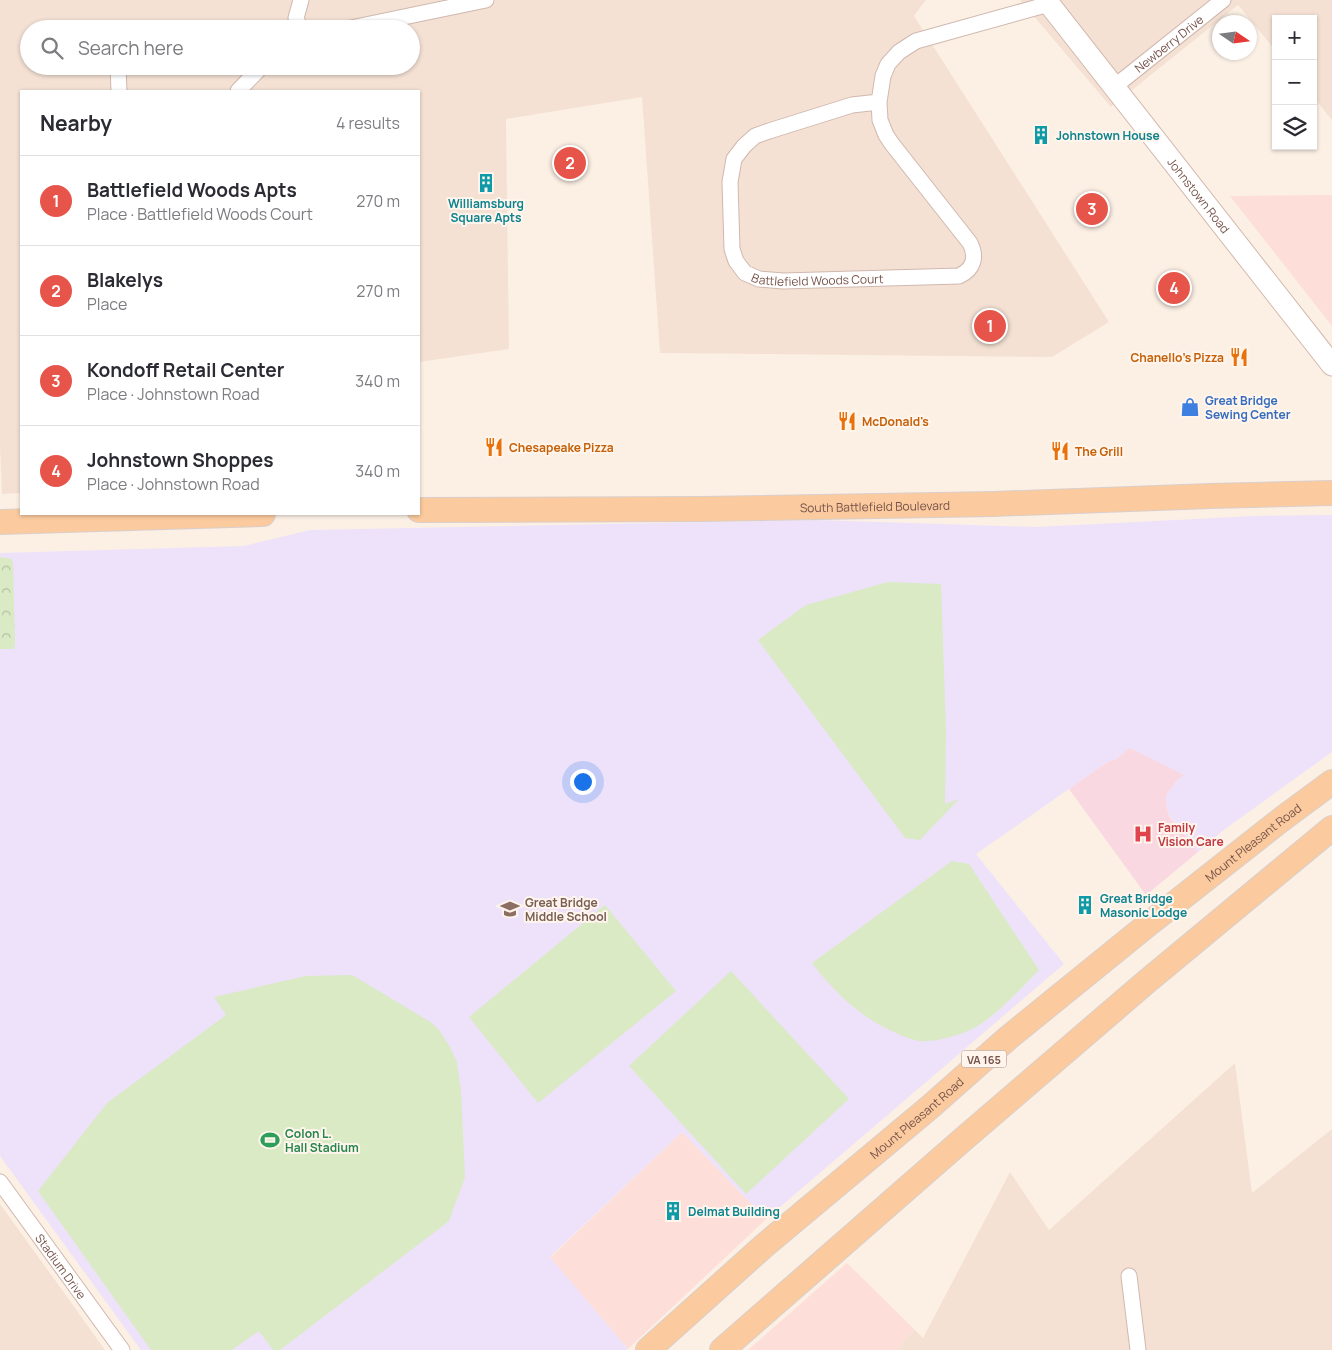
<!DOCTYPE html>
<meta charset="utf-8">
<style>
:root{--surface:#fff;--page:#f7f7f7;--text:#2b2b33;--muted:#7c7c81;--line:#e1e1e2;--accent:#e7554a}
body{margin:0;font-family:Manrope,sans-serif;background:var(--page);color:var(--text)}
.controls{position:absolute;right:15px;top:15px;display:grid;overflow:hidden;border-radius:0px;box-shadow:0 1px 4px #0004}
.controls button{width:45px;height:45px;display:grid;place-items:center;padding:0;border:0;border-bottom:1px solid var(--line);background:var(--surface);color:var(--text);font:25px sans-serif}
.compass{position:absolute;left:1212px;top:15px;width:45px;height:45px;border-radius:50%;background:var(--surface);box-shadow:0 1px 4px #0004;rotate:103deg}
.you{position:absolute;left:582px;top:781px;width:18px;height:18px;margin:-12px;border:4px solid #fff;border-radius:50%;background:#1a73e8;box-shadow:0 0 0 8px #1a73e833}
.badge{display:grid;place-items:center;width:32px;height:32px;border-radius:50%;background:var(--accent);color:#fff;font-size:16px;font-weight:700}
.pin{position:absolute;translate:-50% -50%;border:2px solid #fff;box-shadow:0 1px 5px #0006}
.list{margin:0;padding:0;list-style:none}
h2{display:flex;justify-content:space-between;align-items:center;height:65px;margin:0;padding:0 20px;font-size:21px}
h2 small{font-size:16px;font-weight:400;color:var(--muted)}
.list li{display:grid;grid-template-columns:32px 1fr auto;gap:15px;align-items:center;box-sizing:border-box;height:90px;padding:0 20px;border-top:1px solid var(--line)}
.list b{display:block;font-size:19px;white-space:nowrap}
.list p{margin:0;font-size:16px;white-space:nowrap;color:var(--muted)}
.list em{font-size:16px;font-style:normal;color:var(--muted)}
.icon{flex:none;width:28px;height:28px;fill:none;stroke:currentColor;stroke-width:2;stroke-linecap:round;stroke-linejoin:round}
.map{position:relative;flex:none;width:1332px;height:1350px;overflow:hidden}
.search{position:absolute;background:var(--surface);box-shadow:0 1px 4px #0004;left:20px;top:20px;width:400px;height:55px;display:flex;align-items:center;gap:12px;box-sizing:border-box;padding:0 18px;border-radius:28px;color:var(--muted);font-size:19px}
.panel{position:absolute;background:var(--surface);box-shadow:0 1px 4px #0004;left:20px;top:90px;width:400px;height:425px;border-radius:0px}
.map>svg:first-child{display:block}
.residential{fill:#f4e1d4;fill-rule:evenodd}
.commercial{fill:#fdded9}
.education{fill:#ede2f9}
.medical{fill:#fad8e2}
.grass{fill:#d9eac4}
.park{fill:url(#park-crowns)}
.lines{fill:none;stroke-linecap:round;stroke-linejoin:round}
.minor-casing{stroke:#d0b8ae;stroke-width:17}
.secondary-casing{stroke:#d3b7ac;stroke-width:23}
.primary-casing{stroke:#d9cfcc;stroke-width:26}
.minor{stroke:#fff;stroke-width:15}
.secondary{stroke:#fff;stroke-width:21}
.primary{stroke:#fbca9e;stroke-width:24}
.labels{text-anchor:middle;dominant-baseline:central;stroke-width:4;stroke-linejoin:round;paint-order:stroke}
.shield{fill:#fff5ec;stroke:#9f847b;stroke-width:1}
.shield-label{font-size:11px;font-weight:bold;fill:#76534a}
.street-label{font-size:12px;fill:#76534a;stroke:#fff5ec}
.culture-label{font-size:12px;font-weight:bold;fill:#0d838f;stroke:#fff5ec;text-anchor:start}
.food-label{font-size:12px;font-weight:bold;fill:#c56008;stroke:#fff5ec;text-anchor:start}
.shop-label{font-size:12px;font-weight:bold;fill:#366cbe;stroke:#fff5ec;text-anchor:start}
.health-label{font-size:12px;font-weight:bold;fill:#be3a42;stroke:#fff5ec;text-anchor:start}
.education-label{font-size:12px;font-weight:bold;fill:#785e54;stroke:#fff5ec;text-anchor:start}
.leisure-label{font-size:12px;font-weight:bold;fill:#27864d;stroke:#fff5ec;text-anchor:start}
</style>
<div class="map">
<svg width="1332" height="1350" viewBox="0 0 1332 1350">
<defs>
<pattern id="park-crowns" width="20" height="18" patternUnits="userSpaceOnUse" patternTransform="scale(1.25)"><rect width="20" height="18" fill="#d9eac4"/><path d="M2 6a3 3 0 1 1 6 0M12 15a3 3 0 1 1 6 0" fill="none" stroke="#b5c0a1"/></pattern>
</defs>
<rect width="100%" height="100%" fill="#fcf0e5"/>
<path class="residential" d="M0,0H926L914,16L1109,322L1052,357L660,353L642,97L506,119L509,349L419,362V91H21V493L2,494L0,445ZM29,29H411V66H29Z
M1020,0H1332V120L1313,97V19H1276V51L1238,5L1111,107Z
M1235,1063L1252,1193L1332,1129V1350H897L914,1329L923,1338L1010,1172L1049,1230Z
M0,1204L60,1287L105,1350H0Z"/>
<path class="commercial" d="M1332,195V326L1230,196Z
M682,1132L766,1219L628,1349L550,1258Z
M847,1263L914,1329L897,1350H748Z"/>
<path class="education" d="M1332,515V752L1225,829L1198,852L1169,815L1166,803V795L1177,780L1183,775L1130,748L1115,760L1109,761L976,854L1064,964L766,1219L682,1132L550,1257L628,1349L626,1350H141L0,1156V553L244,546L310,530L816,520L1036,527L1255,516Z"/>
<path class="medical" d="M1130,748L1184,775L1177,780L1166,795V803L1169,816L1198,852L1146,895L1069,789L1109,761L1115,760Z"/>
<path class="grass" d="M888,582L941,584L946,730L945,804L959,799L920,840L905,838L758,640L806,605Z
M952,861L969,864L1039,970C1019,990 995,1018 970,1030C956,1036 940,1041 925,1041C916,1042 905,1037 896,1033C861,1018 835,993 812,963Z
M605,905L676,991L538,1103L469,1017Z
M731,971L849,1099L746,1194L629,1066Z
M352,975L432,1023L439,1030L450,1047L457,1062L461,1091L465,1177L449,1221L280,1350H273L259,1331L232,1350H151L38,1191L107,1103L226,1015L214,997L306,976Z"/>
<path class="park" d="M0,557L12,559L13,563L15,643L14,649H0Z"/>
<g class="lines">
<g class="minor-casing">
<g id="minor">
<path d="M301,0L296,18L301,29"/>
<path d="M346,29L486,0"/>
<path d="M118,66L119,91"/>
<path id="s1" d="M1114,87L1223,0"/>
<path d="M238,91L262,66"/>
<path id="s2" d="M879,102L852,105L769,131L755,136L744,146L734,159L730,182L732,249L736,261L745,273L759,279L783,281L959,276C974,269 977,257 970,243L892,144L886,135L880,120L879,102L883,76L888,64L899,52L916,41L1049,4"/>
<path id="s3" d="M0,1182L122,1350"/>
<path d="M1129,1276L1138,1350"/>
</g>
</g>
<g class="secondary-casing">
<g id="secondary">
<path id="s4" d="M1046,0L1332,365"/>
</g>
</g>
<g class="primary-casing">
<g id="primary">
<path id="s5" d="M419,510L704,509L994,504L1211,496L1332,493"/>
<path d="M0,522L263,514"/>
<path id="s6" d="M648,1350L765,1245L930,1107L1008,1038L1146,926L1282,819L1332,782"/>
<path d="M722,1350L960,1142L1145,983L1332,828"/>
</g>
</g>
<use href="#minor" class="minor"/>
<use href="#secondary" class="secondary"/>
<use href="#primary" class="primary"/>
</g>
<defs>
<g id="building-bare" transform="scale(1.5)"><path d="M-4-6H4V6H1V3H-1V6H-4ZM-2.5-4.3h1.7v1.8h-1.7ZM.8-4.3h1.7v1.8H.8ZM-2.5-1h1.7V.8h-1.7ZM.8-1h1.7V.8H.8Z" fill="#0f9aa8" stroke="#fff5ec" stroke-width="2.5" paint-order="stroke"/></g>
<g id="restaurant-bare" transform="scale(1.5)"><path d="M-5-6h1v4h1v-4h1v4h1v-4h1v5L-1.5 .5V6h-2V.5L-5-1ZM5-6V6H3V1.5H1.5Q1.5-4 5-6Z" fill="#e8710a" stroke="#fff5ec" stroke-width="2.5" paint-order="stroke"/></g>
<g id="shop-bare" transform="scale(1.5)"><path d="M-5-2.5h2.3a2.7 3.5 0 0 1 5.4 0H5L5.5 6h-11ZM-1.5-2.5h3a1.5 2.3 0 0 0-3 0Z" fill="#3f7fe0" stroke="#fff5ec" stroke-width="2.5" paint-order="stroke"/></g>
<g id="hospital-bare" transform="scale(1.5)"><path d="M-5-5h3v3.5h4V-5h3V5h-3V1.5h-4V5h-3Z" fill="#e0444e" stroke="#fff5ec" stroke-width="2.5" paint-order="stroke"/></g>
<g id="school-bare" transform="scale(1.5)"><path d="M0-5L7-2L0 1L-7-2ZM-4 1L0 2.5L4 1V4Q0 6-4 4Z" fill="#8d6e63" stroke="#fff5ec" stroke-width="2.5" paint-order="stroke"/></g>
<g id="stadium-bare" transform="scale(1.5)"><path d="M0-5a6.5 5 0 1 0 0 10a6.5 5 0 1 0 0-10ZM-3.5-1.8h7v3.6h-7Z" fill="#2e9e5b" stroke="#fff5ec" stroke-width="2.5" paint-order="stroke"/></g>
</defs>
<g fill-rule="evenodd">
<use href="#building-bare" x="1041" y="135"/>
<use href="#building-bare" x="486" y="183"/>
<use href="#restaurant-bare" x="1239" y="357"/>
<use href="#shop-bare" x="1190" y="407"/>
<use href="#restaurant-bare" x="847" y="421"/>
<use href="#restaurant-bare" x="494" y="447"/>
<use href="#restaurant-bare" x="1060" y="451"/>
<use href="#hospital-bare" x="1143" y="834"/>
<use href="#building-bare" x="1085" y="905"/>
<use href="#school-bare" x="510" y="909"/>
<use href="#stadium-bare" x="270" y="1140"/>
<use href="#building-bare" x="673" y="1211"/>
</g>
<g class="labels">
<rect class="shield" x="961.5" y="1050.5" width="45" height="17" rx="4"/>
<g class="shield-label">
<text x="984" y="1059">VA 165</text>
</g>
<g class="street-label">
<text stroke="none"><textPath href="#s1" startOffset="70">Newberry Drive</textPath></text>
<text stroke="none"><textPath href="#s4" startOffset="248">Johnstown Road</textPath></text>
<text stroke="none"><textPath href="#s2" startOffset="352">Battlefield Woods Court</textPath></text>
<text stroke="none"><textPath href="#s5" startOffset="456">South Battlefield Boulevard</textPath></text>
<text stroke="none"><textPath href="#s6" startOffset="790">Mount Pleasant Road</textPath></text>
<text stroke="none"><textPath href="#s6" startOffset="355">Mount Pleasant Road</textPath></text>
<text stroke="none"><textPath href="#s3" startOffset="104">Stadium Drive</textPath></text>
</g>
<g class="culture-label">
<text x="1056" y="135">Johnstown House</text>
<text x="486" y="203" text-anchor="middle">Williamsburg<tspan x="486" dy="14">Square Apts</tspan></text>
<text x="1100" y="898">Great Bridge<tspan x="1100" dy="14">Masonic Lodge</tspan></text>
<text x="688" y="1211">Delmat Building</text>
</g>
<g class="food-label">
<text x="1224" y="357" text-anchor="end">Chanello's Pizza</text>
<text x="862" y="421">McDonald's</text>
<text x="509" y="447">Chesapeake Pizza</text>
<text x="1075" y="451">The Grill</text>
</g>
<g class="shop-label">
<text x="1205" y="400">Great Bridge<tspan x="1205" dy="14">Sewing Center</tspan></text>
</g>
<g class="health-label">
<text x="1158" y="827">Family<tspan x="1158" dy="14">Vision Care</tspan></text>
</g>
<g class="education-label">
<text x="525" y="902">Great Bridge<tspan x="525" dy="14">Middle School</tspan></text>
</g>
<g class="leisure-label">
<text x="285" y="1133">Colon L.<tspan x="285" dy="14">Hall Stadium</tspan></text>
</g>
</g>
</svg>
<div class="controls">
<button>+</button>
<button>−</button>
<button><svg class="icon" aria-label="layers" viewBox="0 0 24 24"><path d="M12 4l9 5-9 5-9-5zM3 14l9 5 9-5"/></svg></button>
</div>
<svg class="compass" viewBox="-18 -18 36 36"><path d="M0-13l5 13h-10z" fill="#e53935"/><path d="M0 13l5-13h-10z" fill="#7c7c81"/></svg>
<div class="you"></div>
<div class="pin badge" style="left:990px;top:326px">1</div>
<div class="pin badge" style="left:570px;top:163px">2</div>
<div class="pin badge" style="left:1092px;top:209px">3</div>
<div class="pin badge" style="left:1174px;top:288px">4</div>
<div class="search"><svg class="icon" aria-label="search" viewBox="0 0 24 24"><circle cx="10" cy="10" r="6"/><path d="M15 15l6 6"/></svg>Search here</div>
<section class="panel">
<h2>Nearby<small>4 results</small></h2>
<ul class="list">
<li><span class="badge">1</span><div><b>Battlefield Woods Apts</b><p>Place · Battlefield Woods Court</p></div><em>270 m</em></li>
<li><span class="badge">2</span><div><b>Blakelys</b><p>Place</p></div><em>270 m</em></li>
<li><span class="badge">3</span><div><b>Kondoff Retail Center</b><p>Place · Johnstown Road</p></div><em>340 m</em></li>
<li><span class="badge">4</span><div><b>Johnstown Shoppes</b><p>Place · Johnstown Road</p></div><em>340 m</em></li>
</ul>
</section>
</div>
